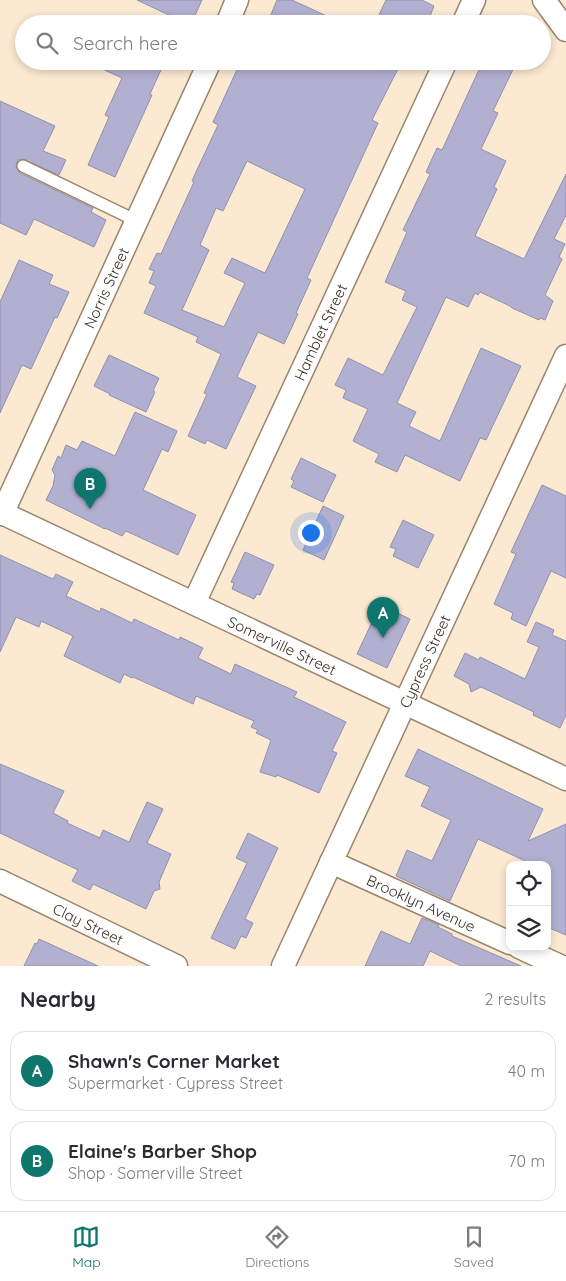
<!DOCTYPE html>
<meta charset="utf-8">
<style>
:root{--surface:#fff;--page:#f2f2f3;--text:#2b2b33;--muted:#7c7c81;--line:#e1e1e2;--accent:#0f766e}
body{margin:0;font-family:Quicksand,sans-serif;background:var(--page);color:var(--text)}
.controls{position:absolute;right:15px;bottom:15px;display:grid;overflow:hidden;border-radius:10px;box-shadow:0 2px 8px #0003}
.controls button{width:45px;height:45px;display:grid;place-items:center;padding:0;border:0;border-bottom:1px solid var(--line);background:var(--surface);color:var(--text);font:25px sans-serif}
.you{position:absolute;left:310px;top:532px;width:18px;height:18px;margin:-12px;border:4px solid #fff;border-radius:50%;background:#1a73e8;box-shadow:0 0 0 8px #1a73e833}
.badge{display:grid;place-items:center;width:32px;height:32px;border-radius:50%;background:var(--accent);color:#fff;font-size:16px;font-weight:700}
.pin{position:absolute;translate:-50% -41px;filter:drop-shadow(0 1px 2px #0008)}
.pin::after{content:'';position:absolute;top:26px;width:18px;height:15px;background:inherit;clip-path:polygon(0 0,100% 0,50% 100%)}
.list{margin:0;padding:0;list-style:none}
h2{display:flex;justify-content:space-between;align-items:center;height:65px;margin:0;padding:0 20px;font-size:21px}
h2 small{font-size:16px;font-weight:400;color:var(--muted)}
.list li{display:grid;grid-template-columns:32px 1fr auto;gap:15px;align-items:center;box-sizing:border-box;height:80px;margin:0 10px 10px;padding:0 10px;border:1px solid var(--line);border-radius:15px}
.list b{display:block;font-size:19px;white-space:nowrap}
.list p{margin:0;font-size:16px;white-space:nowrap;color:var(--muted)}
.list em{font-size:16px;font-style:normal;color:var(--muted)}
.icon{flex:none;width:28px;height:28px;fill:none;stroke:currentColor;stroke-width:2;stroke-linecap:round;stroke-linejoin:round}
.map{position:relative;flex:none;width:566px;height:966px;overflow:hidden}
.search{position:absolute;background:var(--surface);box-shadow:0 2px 8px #0003;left:15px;right:15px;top:15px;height:55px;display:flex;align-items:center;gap:12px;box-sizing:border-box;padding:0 18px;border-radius:28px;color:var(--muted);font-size:19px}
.sheet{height:245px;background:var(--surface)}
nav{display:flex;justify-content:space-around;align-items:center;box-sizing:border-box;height:70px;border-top:1px solid var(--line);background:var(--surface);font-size:14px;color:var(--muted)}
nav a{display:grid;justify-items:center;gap:2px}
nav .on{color:var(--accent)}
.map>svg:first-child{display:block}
.building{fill:#b1b0d1;stroke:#9190af;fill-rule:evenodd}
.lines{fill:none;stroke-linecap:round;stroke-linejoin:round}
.service-casing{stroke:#9b856b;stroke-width:14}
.minor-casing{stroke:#9b856b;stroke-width:25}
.service{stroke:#fff;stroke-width:11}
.minor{stroke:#fff;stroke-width:22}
.labels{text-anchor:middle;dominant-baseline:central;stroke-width:5;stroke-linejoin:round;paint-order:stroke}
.street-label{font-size:15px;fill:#393025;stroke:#fbe9d2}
</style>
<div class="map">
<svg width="566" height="966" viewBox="0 0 566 966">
<rect width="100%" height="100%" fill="#fbe9d2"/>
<path class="building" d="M137,0H202L191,24H188Z
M277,0H292L344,24H267Z
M386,0H422L434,6L427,24H393L378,17Z
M85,61H165L150,94L152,95L115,177L88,165L109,117L105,115L122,78Z
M241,61H280L300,70L305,61H402L372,120L378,123L307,278L311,280L296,313L298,314L284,344L258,332L237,377L256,386L226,449L207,440L205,444L188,436L207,394L204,393L221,354L196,342L198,337L144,313L156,286L149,283L154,271L149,269L157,253L161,254L194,182L192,181L195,174L218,125L213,122ZM247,161L305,189L265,273L232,258L224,273L245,283L224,327L182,310L209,250L200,245L216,208L223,211Z
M483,61H517L493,111L498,113L481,149L506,161L494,187L497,189L475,236L524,259L566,174V215L554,239L565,244L559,257L562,259L545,295L553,301L545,320L540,318L539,320L512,308L510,306L480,292L478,295L475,293L468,307L446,297L397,403L416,412L409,426L440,441L481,348L521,366L486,440L480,438L460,481L405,455L397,472L375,462L379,454L353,441L368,409L343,398L346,390L335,385L348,358L383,375L417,307L402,300L406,291L385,282L407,232L403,230L430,174L426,172L437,148L442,150Z
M0,101L55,126L43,151L66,160L59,175L23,159L18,160L16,167L20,173L93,208L91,212L106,220L94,247L34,219L26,235L0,223Z
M19,260L53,275L49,284L69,292L57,318L55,317L31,369L22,365L0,413V302Z
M109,355L159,378L153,391L155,392L146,412L109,395L110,394L94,386Z
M135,412L177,431L168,452L162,449L143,490L196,515L178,555L126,531L122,536L105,528V529L46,500L53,486L55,475L52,470L58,456L61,458L66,445L77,450L82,441L115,456Z
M301,458L336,475L323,502L291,487L294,481L291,479Z
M542,485L566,496V578L551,571L526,626L511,619L513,613L494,604L516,554L511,552Z
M323,506L344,516L324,560L303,550Z
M403,520L434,535L418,568L393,556L396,549L390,547Z
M245,552L274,565L260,595L257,594L254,599L232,589L234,583L231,582Z
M0,555L53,579L56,574L73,582L66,596L100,612L101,608L132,623L134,619L179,640L180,637L203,648L198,658L231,674L235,664L297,692L294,697L346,722L332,751L337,753L319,793L277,775L276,777L260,772L271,740L256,733L258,730L251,727L254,721L196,696L193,704L133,677L132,678L124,674L120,683L64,656L73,636L41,621L39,627L16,617L0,652Z
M380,605L410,619L387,668L357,654Z
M536,622L554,630L552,635L566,641V715L560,728L533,715L534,712L481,687L471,692L469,684L454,676L465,653L479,660L480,657L525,679L539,647L527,642Z
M418,749L543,809L528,841L566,824V935L547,927V865H534L478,839L450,901L396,876L407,850L432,861L451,820L421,806L430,787L405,776Z
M0,764L64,791L53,813L68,821L67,823L100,838L103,830L129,842L147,802L163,809L147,843L171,854L159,882L160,889L154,891L146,909L93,884L90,890L72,881L78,870L0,833Z
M248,833L278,848L245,919L253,923L246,938L241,936L235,949L211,938L247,863L236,858Z
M422,918L439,925L438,927L452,934V936L521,966H461L430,951L423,966H365L381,931L410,944Z
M39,939L98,966H24L35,943L37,944Z"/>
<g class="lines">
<g class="service-casing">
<path id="service" d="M23,166L137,221"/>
</g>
<g class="minor-casing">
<g id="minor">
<path d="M544,0L566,30"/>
<path d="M227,24L237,0"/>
<path d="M463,24L474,0"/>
<path id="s1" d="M0,512L566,779"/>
<path id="s2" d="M2,514L210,61"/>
<path id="s3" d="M194,603L446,61"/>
<path id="s4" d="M331,862L510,943"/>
<path id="s5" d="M0,881L176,966"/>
<path d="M519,947L560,966"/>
<path id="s6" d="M283,966L566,356"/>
</g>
</g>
<use href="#service" class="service"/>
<use href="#minor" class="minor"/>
</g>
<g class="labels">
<g class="street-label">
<text stroke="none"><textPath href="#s2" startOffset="249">Norris Street</textPath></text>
<text stroke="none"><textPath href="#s3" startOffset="299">Hamblet Street</textPath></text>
<text stroke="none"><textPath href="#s1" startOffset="312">Somerville Street</textPath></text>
<text stroke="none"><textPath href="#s6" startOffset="336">Cypress Street</textPath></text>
<text stroke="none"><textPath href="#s4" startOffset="99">Brooklyn Avenue</textPath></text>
<text stroke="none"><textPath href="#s5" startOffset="98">Clay Street</textPath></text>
</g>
</g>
</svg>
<div class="controls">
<button><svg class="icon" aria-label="locate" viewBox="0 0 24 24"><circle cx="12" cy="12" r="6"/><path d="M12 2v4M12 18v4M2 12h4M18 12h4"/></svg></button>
<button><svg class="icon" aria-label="layers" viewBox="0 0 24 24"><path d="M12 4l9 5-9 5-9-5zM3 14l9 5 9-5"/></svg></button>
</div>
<div class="you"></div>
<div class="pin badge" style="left:383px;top:638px">A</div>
<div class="pin badge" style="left:90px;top:509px">B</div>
<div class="search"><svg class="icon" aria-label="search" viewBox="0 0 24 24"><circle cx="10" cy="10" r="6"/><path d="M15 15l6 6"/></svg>Search here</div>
</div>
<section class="sheet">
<h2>Nearby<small>2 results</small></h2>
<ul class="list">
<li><span class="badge">A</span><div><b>Shawn's Corner Market</b><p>Supermarket · Cypress Street</p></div><em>40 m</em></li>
<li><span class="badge">B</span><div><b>Elaine's Barber Shop</b><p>Shop · Somerville Street</p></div><em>70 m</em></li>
</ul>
</section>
<nav>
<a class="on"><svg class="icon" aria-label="map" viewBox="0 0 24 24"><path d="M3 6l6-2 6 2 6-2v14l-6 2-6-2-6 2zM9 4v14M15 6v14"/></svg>Map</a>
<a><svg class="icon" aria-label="directions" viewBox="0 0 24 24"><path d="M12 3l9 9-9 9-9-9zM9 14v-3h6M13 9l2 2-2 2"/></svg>Directions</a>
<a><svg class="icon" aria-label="saved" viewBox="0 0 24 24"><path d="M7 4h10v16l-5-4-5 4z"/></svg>Saved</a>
</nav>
